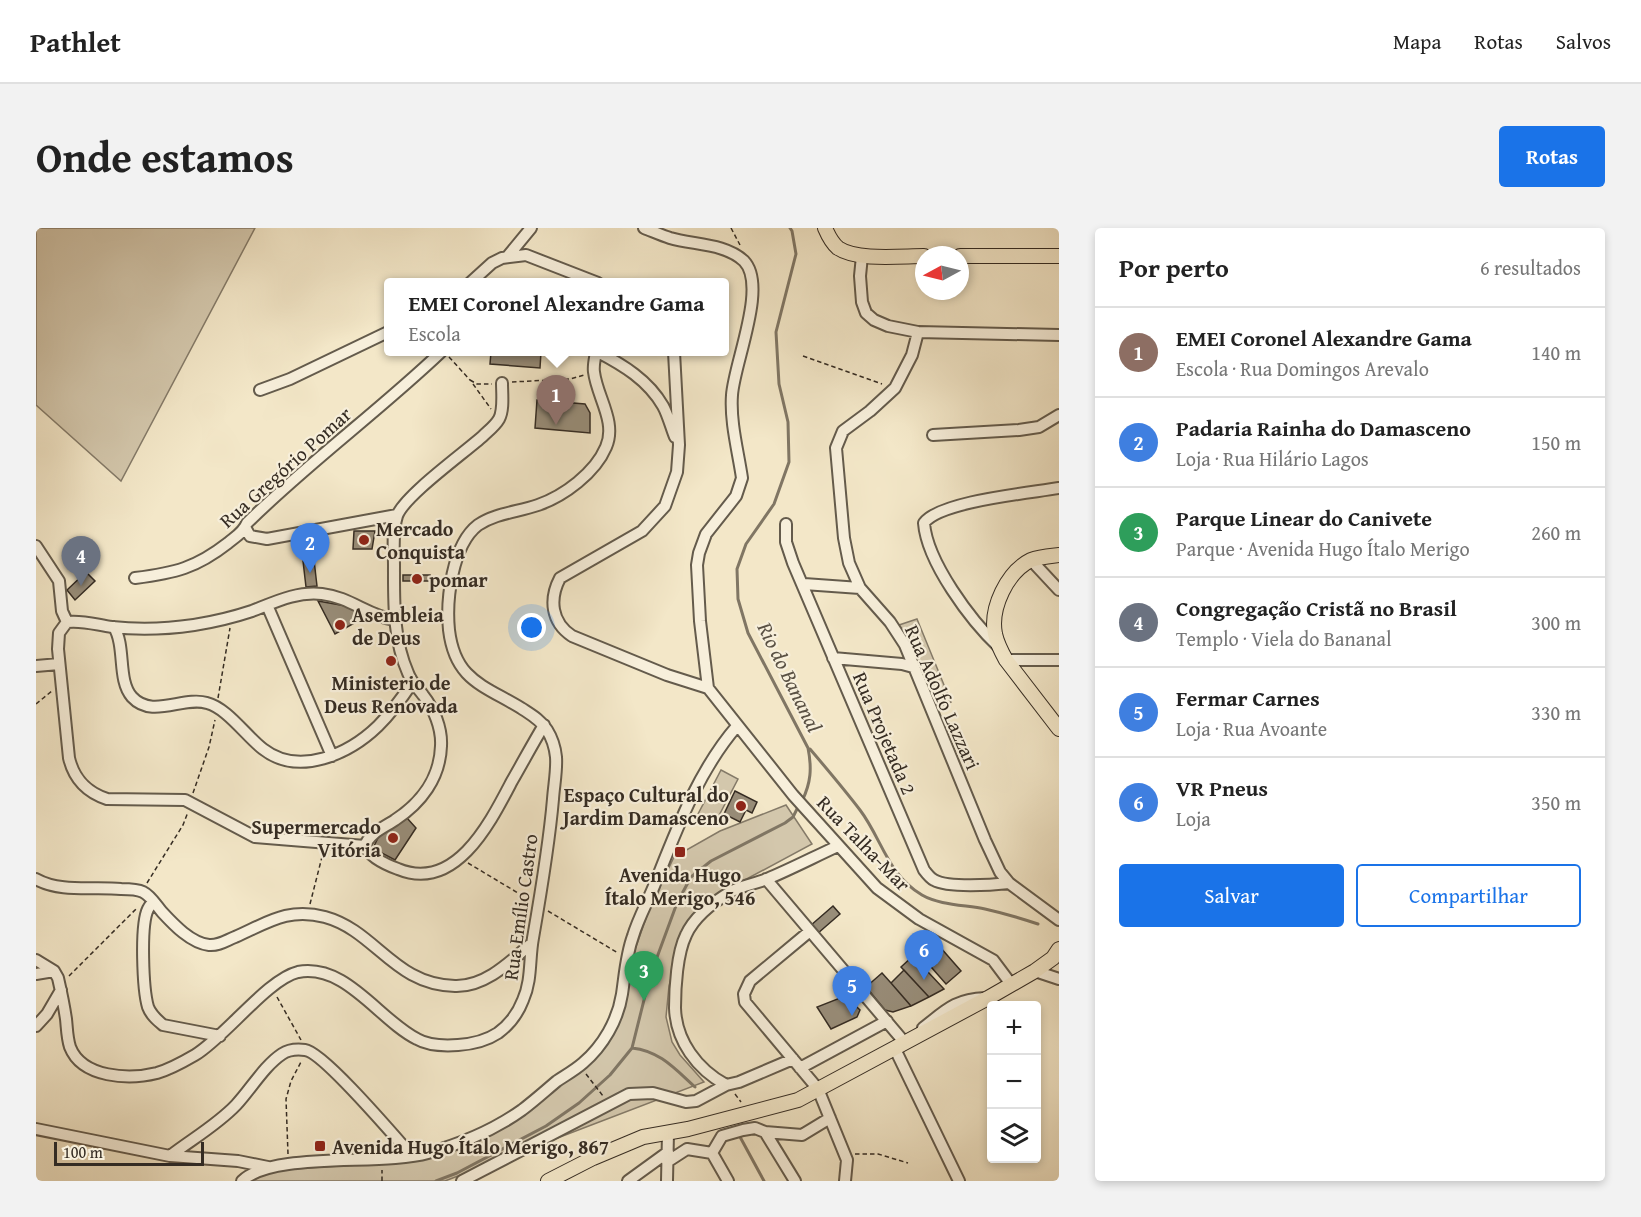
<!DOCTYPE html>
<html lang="pt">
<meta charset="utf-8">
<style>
:root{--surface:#fff;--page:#f2f2f2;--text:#222;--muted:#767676;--line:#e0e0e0;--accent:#1a73e8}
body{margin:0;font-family:"Gentium Book Plus",serif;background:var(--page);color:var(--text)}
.controls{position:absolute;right:18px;bottom:18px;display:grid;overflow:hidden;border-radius:6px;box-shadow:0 3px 9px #0003}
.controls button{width:54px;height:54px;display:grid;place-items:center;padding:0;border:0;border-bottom:2px solid var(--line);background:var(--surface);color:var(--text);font:30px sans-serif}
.compass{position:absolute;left:879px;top:18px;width:54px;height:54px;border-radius:50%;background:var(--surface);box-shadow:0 3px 9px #0003;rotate:263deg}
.scale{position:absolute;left:18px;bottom:15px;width:150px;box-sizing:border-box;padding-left:6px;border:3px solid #352c23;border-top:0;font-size:16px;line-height:21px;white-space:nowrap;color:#352c23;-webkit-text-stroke:4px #f7efdb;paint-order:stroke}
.you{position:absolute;left:496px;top:400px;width:21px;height:21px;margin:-15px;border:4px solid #fff;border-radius:50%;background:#1a73e8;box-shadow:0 0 0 9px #1a73e833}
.badge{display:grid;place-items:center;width:39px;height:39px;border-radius:50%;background:var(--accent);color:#fff;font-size:20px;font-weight:700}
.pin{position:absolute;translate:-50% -50px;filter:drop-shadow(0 2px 3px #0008)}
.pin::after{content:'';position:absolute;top:32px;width:21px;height:18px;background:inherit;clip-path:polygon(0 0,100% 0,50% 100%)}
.popup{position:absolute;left:348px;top:50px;width:345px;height:78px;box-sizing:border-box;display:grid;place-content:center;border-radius:6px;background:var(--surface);filter:drop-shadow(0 2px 4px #0005);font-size:20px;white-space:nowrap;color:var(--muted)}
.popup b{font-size:22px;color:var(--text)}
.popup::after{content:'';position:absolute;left:50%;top:100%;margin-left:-12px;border:12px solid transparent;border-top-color:var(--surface)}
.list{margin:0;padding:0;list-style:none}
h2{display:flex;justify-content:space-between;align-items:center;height:78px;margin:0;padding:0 24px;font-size:26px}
h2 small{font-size:20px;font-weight:400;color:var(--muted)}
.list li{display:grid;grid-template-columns:39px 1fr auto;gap:18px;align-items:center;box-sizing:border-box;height:90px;padding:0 24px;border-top:2px solid var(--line)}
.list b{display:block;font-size:22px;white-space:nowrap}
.list p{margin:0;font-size:20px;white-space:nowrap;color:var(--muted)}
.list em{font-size:20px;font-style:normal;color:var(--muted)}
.actions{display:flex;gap:12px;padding:18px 24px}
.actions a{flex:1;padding:14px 0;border:2px solid var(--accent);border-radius:6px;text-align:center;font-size:21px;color:var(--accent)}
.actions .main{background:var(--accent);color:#fff}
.icon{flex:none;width:33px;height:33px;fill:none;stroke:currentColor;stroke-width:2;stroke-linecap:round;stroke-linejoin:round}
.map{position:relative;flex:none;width:1023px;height:953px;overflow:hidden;border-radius:6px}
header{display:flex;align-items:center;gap:36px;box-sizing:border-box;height:84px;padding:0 30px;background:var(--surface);border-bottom:2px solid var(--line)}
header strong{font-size:28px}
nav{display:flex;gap:33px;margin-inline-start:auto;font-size:21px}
.intro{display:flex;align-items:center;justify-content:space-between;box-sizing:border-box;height:144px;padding:0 36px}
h1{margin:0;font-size:42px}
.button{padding:15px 27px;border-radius:6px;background:var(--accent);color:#fff;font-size:21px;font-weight:700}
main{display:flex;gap:36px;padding:0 36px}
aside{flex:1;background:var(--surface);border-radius:6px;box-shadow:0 3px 9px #0003}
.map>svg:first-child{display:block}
.green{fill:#d3c7ac;stroke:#847a68;stroke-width:1.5}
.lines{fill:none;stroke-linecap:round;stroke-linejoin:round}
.stream{stroke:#807664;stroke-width:3}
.building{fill:#988d79;stroke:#352c23;stroke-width:1.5}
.minor-casing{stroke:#645b4c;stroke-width:14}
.major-casing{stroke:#352c23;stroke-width:16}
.path{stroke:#352c23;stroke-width:1.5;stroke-dasharray:4.5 3;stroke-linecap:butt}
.minor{stroke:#f7efdb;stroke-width:10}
.major{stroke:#f3e7c8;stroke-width:14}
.poi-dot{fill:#8f2418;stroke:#f7efdb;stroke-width:2}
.labels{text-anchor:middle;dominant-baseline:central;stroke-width:4.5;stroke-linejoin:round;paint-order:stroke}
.street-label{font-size:20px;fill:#352c23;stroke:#f7efdb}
.poi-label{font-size:20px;font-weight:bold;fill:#352c23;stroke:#f7efdb;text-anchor:start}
.water-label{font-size:21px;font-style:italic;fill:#5a5144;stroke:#f7efdb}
</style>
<header>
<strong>Pathlet</strong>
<nav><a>Mapa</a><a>Rotas</a><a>Salvos</a></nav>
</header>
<div class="intro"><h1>Onde estamos</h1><a class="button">Rotas</a></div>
<main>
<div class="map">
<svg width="1023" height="953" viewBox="0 0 1023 953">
<rect width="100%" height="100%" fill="#f3e7c8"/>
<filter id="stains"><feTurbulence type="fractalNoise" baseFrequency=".00333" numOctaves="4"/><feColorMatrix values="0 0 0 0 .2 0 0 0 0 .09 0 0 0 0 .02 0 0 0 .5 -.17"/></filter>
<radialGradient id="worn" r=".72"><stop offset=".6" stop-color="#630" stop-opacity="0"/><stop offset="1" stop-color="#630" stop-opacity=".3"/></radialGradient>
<path class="green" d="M0,0H219L85,253L0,177Z
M881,391L915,474L896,482L863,397Z
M685,542L702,551L678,597L661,588Z
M750,577L776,616L692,661L669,676L639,733L633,758L630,789L636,814L644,827L668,854L409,953H216L235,942L339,936L430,914L507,866L578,799L597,727L613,682L638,629L684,603Z"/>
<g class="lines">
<path class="stream" d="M754,0L756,3L760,26L740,104L743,156L752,194L753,234L738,276L710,316L701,341L702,371L712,405L772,520C776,540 775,555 766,573
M774,521C791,541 808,561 824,582C846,611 851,646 886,667C903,677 929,677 949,681C967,685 984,690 1002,696
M596,820C624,823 639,841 659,859
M703,907L728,953
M400,953L421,945L510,898L543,875L574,847L596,820L612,756L620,732L641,675L655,649L675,633L749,595L757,589L762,579"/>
</g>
<path class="building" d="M455,124H505L504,140L454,136Z
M501,172L549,176L554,185V205L499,200Z
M318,303H339L336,321H317Z
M278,332L281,358L270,359L267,333Z
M50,344L59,353L39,372L31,362Z
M367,347H394V353H367Z
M282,373L310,378L329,389L299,406Z
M699,563L721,574L716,585L710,582L704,594L688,586Z
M371,590L380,600L359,632L340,622L338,618L343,608Z
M797,678L804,686L781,706L774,698Z
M904,719L925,743L910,756L889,732Z
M877,728L908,761L893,769L865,739Z
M868,742L893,769L875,778L855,755Z
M846,745L855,755L875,778L857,784L849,782L830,759Z
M809,768L824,782L821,789L795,801L781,779Z"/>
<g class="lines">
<g class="minor-casing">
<path id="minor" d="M608,0C616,3 625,7 634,10C657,17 689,15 708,33C732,58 698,135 696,167C694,194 702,223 706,250L700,268L670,306L663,325L661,337L664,393L672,460L757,567L841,660L883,691L957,732L975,756
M472,28L495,0
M826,28L824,48L826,74L830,85L838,92L852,98L882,104L1023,107
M434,55L456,35L466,30L490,27L562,55
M882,104L876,127L859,160L834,183L807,203L800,220L808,310L813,335L824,360L854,394L869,417L949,612L964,644L973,655L1023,692
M562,124C587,137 612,152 627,178C632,187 635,199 639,209
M638,124L643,217L641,244L629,278L606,303L524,350C513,371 515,394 536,408L631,447L672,460
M224,162L254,151L352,104
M897,207L983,202L1003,199L1023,187
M750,296V314L757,335L888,642C891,646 894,650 898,652C912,660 956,657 973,655
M210,301L214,308L231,311L361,287
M0,318L23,353L26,383L31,394
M995,332L1023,362
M99,350C139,345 160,340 192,315C199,309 208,304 211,295C273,234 343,183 405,124
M768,356L824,360
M231,377L296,528
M359,392C332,388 314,369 286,366C261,363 239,374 216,383C198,389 177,394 158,397C131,401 103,402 76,399C61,397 47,392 31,394L23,405L22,421L33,530C38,551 50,564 71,571L149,572L219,609L329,618C334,629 351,637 362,641C420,665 455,593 476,553C487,534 497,515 508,497
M78,399C90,419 81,452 96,469C116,491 147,468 171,475C191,480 210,508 227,521C263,549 313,526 342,498C355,485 366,470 376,455
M963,419C935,393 891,334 888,295C904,273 995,265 1023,260
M797,430L866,436L877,439
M970,432H1023
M0,438L23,436
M329,618C333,605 349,599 359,592C385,575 404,550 405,518C406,500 398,481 387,467C382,460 375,454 372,445C357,411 358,375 358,338C358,322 356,303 361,288C368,268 428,225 447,208C452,203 459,198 463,191C468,182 466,166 466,155
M0,651C25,665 58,658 85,661C92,661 101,661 107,664C115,668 120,677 126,684C138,697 155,715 173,717C183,718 191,712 199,709C231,695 252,679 289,689C340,703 358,757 419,758C449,759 474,734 496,715
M730,651L869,815
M118,674C116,675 113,679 112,681C104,697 107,762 112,779C115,787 121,792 127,797L184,808
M774,703L714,753L708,766L709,774L782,861L811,932L809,953
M0,732L18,743L22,750C25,763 28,777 30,791C31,800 31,810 34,819C46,850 93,852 121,845C135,841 147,834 159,827C189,809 232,751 262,744C310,735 343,792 381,811C393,818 408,818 422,817C436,816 450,813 462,805C473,797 482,785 487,772C496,752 493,731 497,710C505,664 513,618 517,571C518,557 521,542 520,529C519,519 516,510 511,502C505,492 494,486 485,480C447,457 419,452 413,402C410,372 416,317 442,297C460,285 482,284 502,277C528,268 559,245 570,219C581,194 561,169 558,144C557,138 559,130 560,124
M999,743L1023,751
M0,746L18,743
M0,798L11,786L25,762
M887,800C909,783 919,771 949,770
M859,821L923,953
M757,831L703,854L690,857C661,841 640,813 639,780C639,760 641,725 650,707C658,689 679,673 696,663C707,657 719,656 731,651C755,641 778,629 802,618
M764,840L851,793
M0,901L134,928L202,933L232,939
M729,904L759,953
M676,925L686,908L707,902L719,900L729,904L766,907L794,890
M134,928C156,911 181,897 200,877C215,861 228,838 246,826C252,822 261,821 269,822C287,824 360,910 376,928
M631,934L651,921L676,925L692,953
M206,953C237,923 346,938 392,925C424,916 458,902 486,882C498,873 509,863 521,853C530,847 539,842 547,835C567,818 582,792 586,766C589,746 590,727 597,708C602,691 611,675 618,658C640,603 662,543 701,498
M426,953L593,866L617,865L650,874L660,873L690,857
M592,953L632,924
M631,953L632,905"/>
</g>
<g class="major-casing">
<path id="major" d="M789,0C792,7 796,15 802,20C821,33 865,28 888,28
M924,28H1023
M1023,327C1015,328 1003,329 995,332C971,344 954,380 959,406C961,415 965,423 970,432L1023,501
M512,953L557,930L607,909L652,901L762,872L952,770L999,743L1017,730L1023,721"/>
</g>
<path class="path" d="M695,0L704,17
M767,128L846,156
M413,129L434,152
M434,152L441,156H456
M476,154L534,151L548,147
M437,156L455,181
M182,470L194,400
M0,476L16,463
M157,565L173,519L179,492
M432,635L492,671
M111,655L147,597L152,584
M274,676L287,625
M512,683L582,725
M33,748L100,681
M241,769L265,812
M550,846L567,868
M699,866L705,874
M252,926L250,871L255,853L266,832
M819,926H842L872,935
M346,953V942"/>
<use href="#minor" class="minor"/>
<use href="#major" class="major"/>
</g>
<g class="poi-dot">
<circle cx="328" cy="312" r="6"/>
<circle cx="381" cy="351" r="6"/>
<circle cx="304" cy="397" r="6"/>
<circle cx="355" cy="433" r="6"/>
<circle cx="705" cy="578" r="6"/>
<circle cx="357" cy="610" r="6"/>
<rect x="638" y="618" width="12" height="12" rx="3"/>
<rect x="278" y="912" width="12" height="12" rx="3"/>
</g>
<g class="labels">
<g class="street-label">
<text transform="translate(249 239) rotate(-42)">Rua Gregório Pomar</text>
<text transform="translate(907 469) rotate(66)">Rua Adolfo Lazzari</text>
<text transform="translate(849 505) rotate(67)">Rua Projetada 2</text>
<text transform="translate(828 615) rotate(46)">Rua Talha-Mar</text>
<text transform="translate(484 679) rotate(-82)">Rua Emílio Castro</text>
</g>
<g class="poi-label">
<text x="340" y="300">Mercado<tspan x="340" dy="23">Conquista</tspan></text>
<text x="393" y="351">pomar</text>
<text x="316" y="386">Asembleia<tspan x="316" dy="23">de Deus</tspan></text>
<text x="355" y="454" text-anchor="middle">Ministerio de<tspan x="355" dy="23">Deus Renovada</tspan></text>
<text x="693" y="566" text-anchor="end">Espaço Cultural do<tspan x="693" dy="23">Jardim Damasceno</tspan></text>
<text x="345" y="598" text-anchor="end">Supermercado<tspan x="345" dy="23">Vitória</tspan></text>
<text x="644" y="646" text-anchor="middle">Avenida Hugo<tspan x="644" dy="23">Ítalo Merigo, 546</tspan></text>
<text x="296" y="918">Avenida Hugo Ítalo Merigo, 867</text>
</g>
<g class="water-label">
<text transform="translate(754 449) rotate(64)">Rio do Bananal</text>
</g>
</g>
<rect width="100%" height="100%" filter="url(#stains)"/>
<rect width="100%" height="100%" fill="url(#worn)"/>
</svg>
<div class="controls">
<button>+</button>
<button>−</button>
<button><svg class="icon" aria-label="layers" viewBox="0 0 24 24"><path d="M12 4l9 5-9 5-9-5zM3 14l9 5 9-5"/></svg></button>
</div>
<svg class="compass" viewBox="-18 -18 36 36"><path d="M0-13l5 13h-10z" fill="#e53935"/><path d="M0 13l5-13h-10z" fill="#767676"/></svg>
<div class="scale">100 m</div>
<div class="you"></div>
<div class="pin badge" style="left:520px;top:197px;background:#8d6e63">1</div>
<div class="popup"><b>EMEI Coronel Alexandre Gama</b>Escola</div>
<div class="pin badge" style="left:274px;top:345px;background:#3f7fe0">2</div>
<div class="pin badge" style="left:608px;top:773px;background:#2e9e5b">3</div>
<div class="pin badge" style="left:45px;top:358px;background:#6b7280">4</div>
<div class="pin badge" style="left:816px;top:788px;background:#3f7fe0">5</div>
<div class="pin badge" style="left:888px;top:752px;background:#3f7fe0">6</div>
</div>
<aside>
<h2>Por perto<small>6 resultados</small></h2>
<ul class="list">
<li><span class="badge" style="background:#8d6e63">1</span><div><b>EMEI Coronel Alexandre Gama</b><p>Escola · Rua Domingos Arevalo</p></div><em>140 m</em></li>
<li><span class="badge" style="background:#3f7fe0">2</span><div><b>Padaria Rainha do Damasceno</b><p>Loja · Rua Hilário Lagos</p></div><em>150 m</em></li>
<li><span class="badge" style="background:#2e9e5b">3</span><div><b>Parque Linear do Canivete</b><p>Parque · Avenida Hugo Ítalo Merigo</p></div><em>260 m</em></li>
<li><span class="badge" style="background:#6b7280">4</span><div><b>Congregação Cristã no Brasil</b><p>Templo · Viela do Bananal</p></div><em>300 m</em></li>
<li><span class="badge" style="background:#3f7fe0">5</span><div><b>Fermar Carnes</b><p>Loja · Rua Avoante</p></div><em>330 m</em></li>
<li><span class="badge" style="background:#3f7fe0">6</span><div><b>VR Pneus</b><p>Loja</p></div><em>350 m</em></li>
</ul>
<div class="actions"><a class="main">Salvar</a><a>Compartilhar</a></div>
</aside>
</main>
